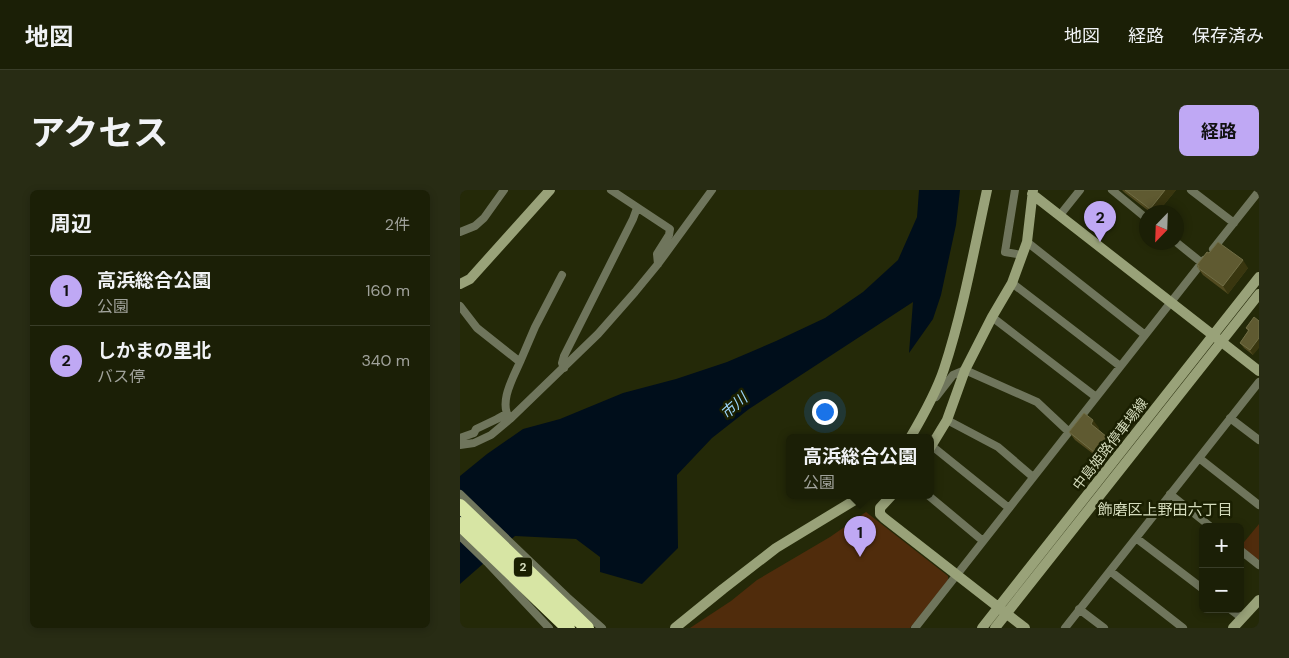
<!DOCTYPE html>
<html lang="ja">
<meta charset="utf-8">
<style>
:root{--surface:#1b1f06;--page:#282c14;--text:#f1f3f6;--muted:#a0a29b;--line:#393d28;--accent:#bfa8f4}
body{margin:0;font-family:"DM Sans","Noto Sans JP",sans-serif;background:var(--page);color:var(--text)}
.controls{position:absolute;right:15px;bottom:15px;display:grid;overflow:hidden;border-radius:8px;box-shadow:0 2px 8px #0003}
.controls button{width:45px;height:45px;display:grid;place-items:center;padding:0;border:0;border-bottom:1px solid var(--line);background:var(--surface);color:var(--text);font:25px sans-serif}
.compass{position:absolute;left:679px;top:15px;width:45px;height:45px;border-radius:50%;background:var(--surface);box-shadow:0 2px 8px #0003;rotate:203deg}
.you{position:absolute;left:364px;top:221px;width:18px;height:18px;margin:-12px;border:4px solid #fff;border-radius:50%;background:#1a73e8;box-shadow:0 0 0 8px #1a73e833}
.badge{display:grid;place-items:center;width:32px;height:32px;border-radius:50%;background:var(--accent);color:#111;font-size:16px;font-weight:700}
.pin{position:absolute;translate:-50% -41px;filter:drop-shadow(0 1px 2px #0008)}
.pin::after{content:'';position:absolute;top:26px;width:18px;height:15px;background:inherit;clip-path:polygon(0 0,100% 0,50% 100%)}
.popup{position:absolute;left:326px;top:244px;width:148px;height:65px;box-sizing:border-box;display:grid;place-content:center;border-radius:8px;background:var(--surface);filter:drop-shadow(0 1px 4px #0005);font-size:16px;white-space:nowrap;color:var(--muted)}
.popup b{font-size:19px;color:var(--text)}
.popup::after{content:'';position:absolute;left:50%;top:100%;margin-left:-10px;border:10px solid transparent;border-top-color:var(--surface)}
.list{margin:0;padding:0;list-style:none}
h2{display:flex;justify-content:space-between;align-items:center;height:65px;margin:0;padding:0 20px;font-size:21px}
h2 small{font-size:16px;font-weight:400;color:var(--muted)}
.list li{display:grid;grid-template-columns:32px 1fr auto;gap:15px;align-items:center;box-sizing:border-box;height:70px;padding:0 20px;border-top:1px solid var(--line)}
.list b{display:block;font-size:19px;white-space:nowrap}
.list p{margin:0;font-size:16px;white-space:nowrap;color:var(--muted)}
.list em{font-size:16px;font-style:normal;color:var(--muted)}
.map{position:relative;flex:none;width:799px;height:438px;overflow:hidden;border-radius:8px}
header{display:flex;align-items:center;gap:30px;box-sizing:border-box;height:70px;padding:0 25px;background:var(--surface);border-bottom:1px solid var(--line)}
header strong{font-size:24px}
nav{display:flex;gap:28px;margin-inline-start:auto;font-size:18px}
.intro{display:flex;align-items:center;justify-content:space-between;box-sizing:border-box;height:120px;padding:0 30px}
h1{margin:0;font-size:35px}
.button{padding:12px 22px;border-radius:8px;background:var(--accent);color:#111;font-size:18px;font-weight:700}
main{display:flex;gap:30px;padding:0 30px}
aside{flex:1;background:var(--surface);border-radius:8px;box-shadow:0 2px 8px #0003}
.map>svg:first-child{display:block}
.green{fill:#502c0c}
.water{fill:#000e1b}
.lines{fill:none;stroke-linecap:round;stroke-linejoin:round}
.street{stroke:#6f755c;stroke-width:8}
.secondary{stroke:#99a279;stroke-width:10}
.highway{stroke:#d7e5a4;stroke-width:14}
.wall{fill:#514a20}
.shaded-wall{fill:#39360f}
.building{fill:#5f5a31;stroke:#716e46}
.labels{text-anchor:middle;dominant-baseline:central;stroke-width:5;stroke-linejoin:round;paint-order:stroke}
.shield{fill:#1a1f01;stroke:#9ca384;stroke-width:1}
.shield-label{font-size:12px;font-weight:bold;fill:#d4dbbc}
.street-label{font-size:14px;fill:#d4dbbc;stroke:#1a1f01}
.water-label{font-size:15px;font-style:italic;fill:#9dd6fc;stroke:#1a1f01}
.neighbourhood-label{font-size:15px;fill:#d4dbbc;stroke:#1a1f01}
</style>
<header>
<strong>地図</strong>
<nav><a>地図</a><a>経路</a><a>保存済み</a></nav>
</header>
<div class="intro"><h1>アクセス</h1><a class="button">経路</a></div>
<main>
<aside>
<h2>周辺<small>2件</small></h2>
<ul class="list">
<li><span class="badge">1</span><div><b>高浜総合公園</b><p>公園</p></div><em>160 m</em></li>
<li><span class="badge">2</span><div><b>しかまの里北</b><p>バス停</p></div><em>340 m</em></li>
</ul>
</aside>
<div class="map">
<svg width="799" height="438" viewBox="0 0 799 438">
<rect width="100%" height="100%" fill="#242908"/>
<path class="green" d="M406,322L488,386V390L450,438H230L271,411L297,390L370,347Z
M799,334V370L780,357Z"/>
<path class="water" d="M459,0H500L496,35L481,105L473,129L449,163L453,112L289,219L252,248L217,285L218,358L182,394L140,382V367L116,349L55,346L0,394V286L27,264L63,239L100,229L163,203L216,189L267,172L316,151L365,128L403,102L438,70L457,27Z"/>
<g class="lines">
<path class="street" d="M151,0L210,39L209,45L197,64L198,74
M555,0L545,62L562,65
M652,0L686,28
M731,0L774,33
M600,25L620,0
M0,42L15,36L24,28L44,0
M567,52L685,145
M716,52L742,73
M753,59L799,1
M552,93L660,176
M0,116L17,138L60,172C53,188 38,213 50,229
M532,127L636,207
M60,172L75,137L102,85
M104,178L102,173L104,166L173,29L177,18
M476,207L493,185L505,180L577,212L609,242
M770,228L799,250
M487,230L538,257L573,287
M0,248L14,243L16,239L37,229L46,224
M0,255L14,253L31,245L50,229L138,144L175,102L198,74L252,0
M472,256L549,318
M739,268L799,315
M0,304L107,407L142,438
M710,304L751,337
M469,306L523,351
M0,346L27,372L89,438
M676,348L743,399
M780,360L799,375
M650,381L723,438
M619,419L644,438
M770,419L782,428
M455,438L744,70
M605,438L799,192"/>
<path class="secondary" d="M572,4L799,181
M0,94L10,89L90,0
M450,248C463,226 476,203 484,179C503,121 514,60 527,0
M470,258L487,230L505,180L532,127L552,93L567,52L573,0
M431,306L420,318V324L424,328L565,438
M215,438L263,399L316,358L395,310L400,306
M522,438L799,87
M535,438L799,104
M773,438L799,410"/>
<path class="highway" d="M0,316L127,438
M0,334L108,438"/>
</g>
<path class="wall" d="M662,0H716L698,22H690L665,3Z
M749,63L788,78L768,104L743,85L738,78L737,75Z
M794,127L793,165L784,158L780,153L788,141L786,138Z
M639,238L638,239L652,254L640,269L615,250L609,242Z"/>
<path class="shaded-wall" d="M705,0H716L698,22H692L690,19Z
M783,70L788,78L768,104L763,96Z
M799,148V158L793,165L790,160Z
M633,230L639,238L636,242L631,234Z
M647,247L652,254L640,269L634,262Z"/>
<path class="building" d="M665,0H705L690,19Z
M758,52L783,70L763,96L738,78L739,76L737,75L747,62L749,63Z
M794,127L799,131V148L790,160L780,153L789,140L786,138Z
M624,223L633,230L631,234L647,247L634,262L609,242Z"/>
<g class="labels">
<rect class="shield" x="54" y="367.5" width="18" height="19" rx="4"/>
<g class="shield-label">
<text x="63" y="377">2</text>
</g>
<g class="street-label">
<text transform="translate(650 254) rotate(-52)">中島姫路停車場線</text>
</g>
<g class="water-label">
<text transform="translate(274 216) rotate(-42)">市川</text>
</g>
<g class="neighbourhood-label">
<text x="705" y="320">飾磨区上野田六丁目</text>
</g>
</g>
</svg>
<div class="controls">
<button>+</button>
<button>−</button>
</div>
<svg class="compass" viewBox="-18 -18 36 36"><path d="M0-13l5 13h-10z" fill="#e53935"/><path d="M0 13l5-13h-10z" fill="#a0a29b"/></svg>
<div class="you"></div>
<div class="pin badge" style="left:400px;top:367px">1</div>
<div class="popup"><b>高浜総合公園</b>公園</div>
<div class="pin badge" style="left:640px;top:52px">2</div>
</div>
</main>
